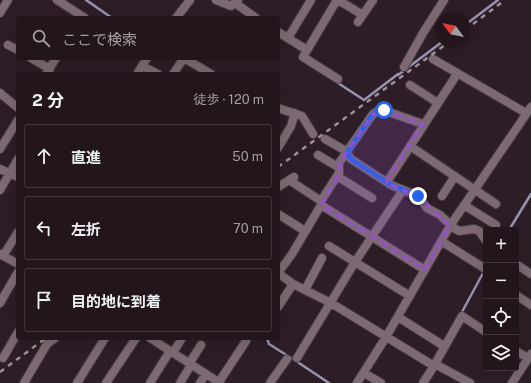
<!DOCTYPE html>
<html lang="ja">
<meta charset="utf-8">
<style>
:root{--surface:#22161c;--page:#2e2329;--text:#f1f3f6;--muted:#a29fa3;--line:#3f353b}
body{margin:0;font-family:"Public Sans","Noto Sans JP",sans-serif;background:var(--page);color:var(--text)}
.controls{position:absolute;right:12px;bottom:12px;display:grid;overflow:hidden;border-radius:4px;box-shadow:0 4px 16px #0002}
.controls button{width:36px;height:36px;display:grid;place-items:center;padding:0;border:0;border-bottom:1px solid var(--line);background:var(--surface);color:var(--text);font:20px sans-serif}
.compass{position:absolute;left:435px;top:12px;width:36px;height:36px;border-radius:50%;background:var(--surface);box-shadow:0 4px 16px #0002;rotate:302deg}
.stop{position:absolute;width:12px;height:12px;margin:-9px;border:3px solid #2563eb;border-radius:50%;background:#fff}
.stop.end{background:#2563eb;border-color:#fff;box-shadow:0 1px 4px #0008}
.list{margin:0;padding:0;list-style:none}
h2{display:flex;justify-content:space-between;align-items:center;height:52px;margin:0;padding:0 16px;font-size:17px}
h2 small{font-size:13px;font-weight:400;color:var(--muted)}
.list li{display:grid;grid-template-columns:26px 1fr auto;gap:12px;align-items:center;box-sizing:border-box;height:64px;margin:0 8px 8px;padding:0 8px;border:1px solid var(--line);border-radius:4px}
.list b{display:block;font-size:15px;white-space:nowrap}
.list em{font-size:13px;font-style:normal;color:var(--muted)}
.icon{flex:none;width:22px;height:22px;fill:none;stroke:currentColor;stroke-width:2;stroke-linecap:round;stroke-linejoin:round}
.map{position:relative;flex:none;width:531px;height:383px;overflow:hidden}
.search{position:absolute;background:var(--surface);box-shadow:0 4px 16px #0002;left:16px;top:16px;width:264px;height:44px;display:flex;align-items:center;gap:10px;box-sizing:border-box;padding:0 14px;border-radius:4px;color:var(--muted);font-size:15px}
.panel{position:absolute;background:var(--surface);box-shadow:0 4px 16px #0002;left:16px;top:72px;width:264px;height:268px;border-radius:4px}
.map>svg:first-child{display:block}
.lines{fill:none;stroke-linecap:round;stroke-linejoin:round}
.stream{stroke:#9693af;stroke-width:2.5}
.minor-casing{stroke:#463940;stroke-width:10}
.minor{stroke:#7d6973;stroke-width:8}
.rail{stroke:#9d9096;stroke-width:2.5;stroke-dasharray:5 5;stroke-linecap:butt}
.route{stroke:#2563eb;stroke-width:5}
.marked{fill:#9452c9;fill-opacity:0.2;stroke:#9452c9;stroke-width:3;stroke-dasharray:8 5;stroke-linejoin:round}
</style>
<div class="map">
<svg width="531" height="383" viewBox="0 0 531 383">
<rect width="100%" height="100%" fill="#2d1d26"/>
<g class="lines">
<path class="stream" d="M86,0L112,18
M465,25L498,0
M398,75L442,42
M335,81L364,100
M364,100L398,74
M509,230L531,194
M462,312L483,273
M267,338L269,344L288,356
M290,357L329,383"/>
<g class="minor-casing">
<path id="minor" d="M57,0L85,18
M216,0L231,6L238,0
M337,0L303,57L338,79
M338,0L363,15
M235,3L256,18
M0,13L8,0
M176,18L190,0
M358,22L373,0
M278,32L307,50
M288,38L311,0
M8,45L18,50
M31,58L50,69
M184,58L211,74
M433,59L526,113
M142,66L158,74
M404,67L423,33L444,0
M46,74L56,58
M137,74L147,58
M173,74L184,58
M410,85L438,103
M0,93L18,108
M278,108L302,116L313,134
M325,139L346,151L351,159L391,185L418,196L427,208L440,215L454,228L459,231L474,229L479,231L486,241
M410,146L496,204
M278,148L291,126L295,113
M0,149L18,120
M318,155L338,167
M0,169L18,177
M337,176L372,198
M289,180L321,201V205L425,270
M387,182L457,74
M278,187L294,177
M0,190L18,159
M442,196L455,176
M321,201L339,173V163L373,114L378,111L383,110L423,124
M321,205L292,254L278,273L293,284L331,303L434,366L435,364L470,383
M464,205L496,225
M278,214L305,231
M441,241L484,268L486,271
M329,246L410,296
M0,254L18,264
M3,256L18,232
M516,264L531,274
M305,290L322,258
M516,295L531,305
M0,303L18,272
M278,307L293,284
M398,317L444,346
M150,338L220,383
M516,351L528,358
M173,353L182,338
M3,358L18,332
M297,358L355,262L403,190
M189,364L201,345
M435,364L462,316L486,332
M364,373L381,383
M219,382L246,341
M24,383L47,344L55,338
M77,383L105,338
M106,383L136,338
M150,383L170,351
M180,383L191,365
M200,383L206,374
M270,383L287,359
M357,383L386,337L450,226L531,107
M423,383L434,366
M512,383L531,354"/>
</g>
<use href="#minor" class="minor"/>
<path class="rail" d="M465,30L505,0
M278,167L449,42
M0,372L46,338"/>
</g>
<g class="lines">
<path class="route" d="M384,110L378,111L373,114L347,153L351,159L391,185L418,196"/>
</g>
<path class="marked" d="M383,110L423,124L386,183L418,196L450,226L425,270L321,205L339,173V163L373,114Z"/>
</svg>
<div class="controls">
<button>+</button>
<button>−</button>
<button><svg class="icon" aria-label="locate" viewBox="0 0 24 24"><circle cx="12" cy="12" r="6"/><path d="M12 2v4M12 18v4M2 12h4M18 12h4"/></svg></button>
<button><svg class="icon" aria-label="layers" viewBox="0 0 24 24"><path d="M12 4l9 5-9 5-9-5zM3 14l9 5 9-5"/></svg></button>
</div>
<svg class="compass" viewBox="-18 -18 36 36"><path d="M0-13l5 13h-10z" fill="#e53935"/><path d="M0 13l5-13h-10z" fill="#a29fa3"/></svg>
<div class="stop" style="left:384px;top:110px"></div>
<div class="stop end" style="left:418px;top:196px"></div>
<div class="search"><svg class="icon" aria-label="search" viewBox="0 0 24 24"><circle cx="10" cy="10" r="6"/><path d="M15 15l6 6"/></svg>ここで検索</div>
<section class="panel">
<h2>2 分<small>徒歩 · 120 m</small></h2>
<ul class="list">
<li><svg class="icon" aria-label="ahead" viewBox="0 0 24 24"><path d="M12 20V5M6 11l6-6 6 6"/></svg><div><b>直進</b></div><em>50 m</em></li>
<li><svg class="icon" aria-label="left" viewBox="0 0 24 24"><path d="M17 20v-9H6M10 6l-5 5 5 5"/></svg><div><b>左折</b></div><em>70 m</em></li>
<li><svg class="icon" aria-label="arrive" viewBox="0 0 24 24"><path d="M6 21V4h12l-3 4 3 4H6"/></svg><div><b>目的地に到着</b></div></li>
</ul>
</section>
</div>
